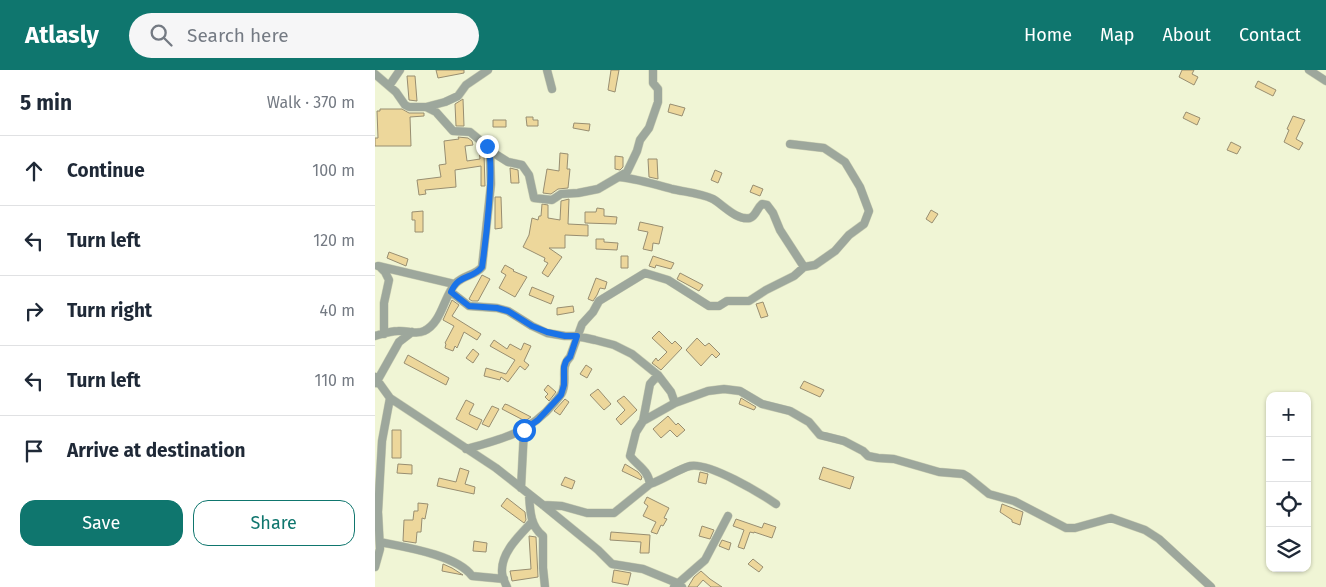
<!DOCTYPE html>
<meta charset="utf-8">
<style>
:root{--surface:#fff;--page:#f6f6f7;--text:#1f2937;--muted:#747a83;--line:#e0e1e3;--accent:#0f766e}
body{margin:0;font-family:"Fira Sans",sans-serif;background:var(--page);color:var(--text)}
.controls{position:absolute;right:15px;bottom:15px;display:grid;overflow:hidden;border-radius:10px;box-shadow:0 1px 4px #0004}
.controls button{width:45px;height:45px;display:grid;place-items:center;padding:0;border:0;border-bottom:1px solid var(--line);background:var(--surface);color:var(--text);font:25px sans-serif}
.stop{position:absolute;width:15px;height:15px;margin:-11px;border:4px solid #1a73e8;border-radius:50%;background:#fff}
.stop.end{background:#1a73e8;border-color:#fff;box-shadow:0 1px 5px #0008}
.list{margin:0;padding:0;list-style:none}
h2{display:flex;justify-content:space-between;align-items:center;height:65px;margin:0;padding:0 20px;font-size:21px}
h2 small{font-size:16px;font-weight:400;color:var(--muted)}
.list li{display:grid;grid-template-columns:32px 1fr auto;gap:15px;align-items:center;box-sizing:border-box;height:70px;padding:0 20px;border-top:1px solid var(--line)}
.list b{display:block;font-size:19px;white-space:nowrap}
.list em{font-size:16px;font-style:normal;color:var(--muted)}
.actions{display:flex;gap:10px;padding:15px 20px}
.actions a{flex:1;padding:11px 0;border:1px solid var(--accent);border-radius:15px;text-align:center;font-size:18px;color:var(--accent)}
.actions .main{background:var(--accent);color:#fff}
.icon{flex:none;width:28px;height:28px;fill:none;stroke:currentColor;stroke-width:2;stroke-linecap:round;stroke-linejoin:round}
.map{position:relative;flex:none;width:951px;height:517px;overflow:hidden}
header{display:flex;align-items:center;gap:30px;box-sizing:border-box;height:70px;padding:0 25px;background:var(--accent);color:#fff}
header strong{font-size:24px}
nav{display:flex;gap:28px;margin-inline-start:auto;font-size:18px}
.search{width:350px;height:45px;background:var(--page);display:flex;align-items:center;gap:12px;box-sizing:border-box;padding:0 18px;border-radius:28px;color:var(--muted);font-size:19px}
main{display:flex}
aside{flex:1;background:var(--surface)}
.map>svg:first-child{display:block}
.building{fill:#edd79b;stroke:#988e71}
.lines{fill:none;stroke-linecap:round;stroke-linejoin:round}
.minor-casing{stroke:#cbcfb3;stroke-width:9}
.minor{stroke:#9da79c;stroke-width:8}
.route{stroke:#1a73e8;stroke-width:6}
</style>
<header>
<strong>Atlasly</strong>
<div class="search"><svg class="icon" aria-label="search" viewBox="0 0 24 24"><circle cx="10" cy="10" r="6"/><path d="M15 15l6 6"/></svg>Search here</div>
<nav><a>Home</a><a>Map</a><a>About</a><a>Contact</a></nav>
</header>
<main>
<aside>
<h2>5 min<small>Walk · 370 m</small></h2>
<ul class="list">
<li><svg class="icon" aria-label="ahead" viewBox="0 0 24 24"><path d="M12 20V5M6 11l6-6 6 6"/></svg><div><b>Continue</b></div><em>100 m</em></li>
<li><svg class="icon" aria-label="left" viewBox="0 0 24 24"><path d="M17 20v-9H6M10 6l-5 5 5 5"/></svg><div><b>Turn left</b></div><em>120 m</em></li>
<li><svg class="icon" aria-label="right" viewBox="0 0 24 24"><path d="M7 20v-9h11M14 6l5 5-5 5"/></svg><div><b>Turn right</b></div><em>40 m</em></li>
<li><svg class="icon" aria-label="left" viewBox="0 0 24 24"><path d="M17 20v-9H6M10 6l-5 5 5 5"/></svg><div><b>Turn left</b></div><em>110 m</em></li>
<li><svg class="icon" aria-label="arrive" viewBox="0 0 24 24"><path d="M6 21V4h12l-3 4 3 4H6"/></svg><div><b>Arrive at destination</b></div></li>
</ul>
<div class="actions"><a class="main">Save</a><a>Share</a></div>
</aside>
<div class="map">
<svg width="951" height="517" viewBox="0 0 951 517">
<rect width="100%" height="100%" fill="#f0f5d5"/>
<path class="building" d="M61,0H89V3L63,8Z
M236,0H244L240,22L233,20Z
M807,0H819L817,4L823,7L819,15L804,7Z
M32,6H40L42,31L34,30Z
M883,11L901,20L898,26L880,17Z
M88,29L89,56H81L80,34Z
M295,34L310,38L307,46L293,42Z
M5,39H27L34,43H49V46L35,47L36,76H0V68H3L2,41H5Z
M811,42L825,48L822,55L808,48Z
M918,46L930,50L921,69L928,73L924,80L909,72L914,60L912,59Z
M151,47H158V50H163V56H152Z
M118,50H131V57H118Z
M199,53L215,54L214,61L198,58Z
M83,67L93,68L97,71L98,75L90,76L92,91L105,89L104,80H107L109,84L110,116H106V96L80,100L81,117L50,120L51,124L44,125L42,110L66,107L64,95L71,94L69,71L84,69Z
M856,72L866,77L862,84L852,80Z
M185,83L193,84L192,99H195L193,118L183,119L176,124L168,123L172,99L184,101Z
M240,86L248,87V97L245,100L240,99Z
M273,89H282L283,109L274,107Z
M135,98L143,100L144,113H136Z
M340,100L347,103L343,113L336,110Z
M378,115L388,119L385,126L375,122Z
M120,127H126L127,158L120,159Z
M194,129L193,154L213,155V166L190,165V178H174L187,187L173,207L167,203L173,193L169,191L170,188L148,177L154,165L157,148L163,150L164,146H166L167,134L173,135V148L185,150L186,131Z
M222,138L229,139V146L242,147L241,154L210,153V142H221Z
M556,140L563,144L557,153L551,149Z
M48,141V162H40V150H37V142Z
M265,152L288,157L284,174L278,173L277,181L268,179L273,162L263,160Z
M221,169H229V172L243,173L242,180L221,179Z
M14,182L33,189L31,196L12,188Z
M246,186H253V198H246Z
M278,186L299,193L296,199L281,195L280,198L274,196Z
M130,195L139,200L138,201L152,207L140,227L124,218L131,205L126,202Z
M305,203L328,215L324,221L302,209Z
M107,205L115,209L103,231H97L94,229Z
M221,208L232,212L230,219L225,218L222,225L218,231L213,229Z
M157,217L179,226L176,234L154,225Z
M77,230L84,235L77,246L106,264L102,270L89,262L82,278L80,276L78,281L70,278L71,274L70,273L79,256L68,250Z
M388,232L393,246L386,248L381,234Z
M198,236L199,242L182,245V238Z
M284,261L297,274L300,271L307,278L286,300L277,293L281,288L283,291L292,282L277,268Z
M322,268L330,276L334,273L345,284L341,288L337,284L326,296L311,280Z
M119,270L132,279L135,274L146,280L149,273L156,276L149,291L154,295L150,300L145,296L133,312L126,307L125,310L109,306L111,298L131,304L140,290L115,276Z
M98,279L104,284L98,293L91,288Z
M33,285L74,308L71,315L29,293Z
M211,295L217,299L212,308L205,304Z
M429,311L449,320L445,327L425,318Z
M173,315L181,322L174,331L170,327L173,324L169,320Z
M223,319L236,334L229,340L215,325Z
M249,326L262,340L246,355L241,349L250,340L242,331Z
M366,328L381,337L379,340L364,334Z
M190,329L194,332L185,345L179,341Z
M91,330L99,334L94,344L107,350L102,360L81,349Z
M130,334L133,335L156,347L150,351L127,339Z
M117,336L124,339L114,357L107,354Z
M293,346L301,355L303,353L310,360L302,367L295,360L286,368L278,359Z
M17,360H26V388H17Z
M23,394L37,395V404L22,403Z
M250,394L263,402L267,407L266,410L247,401Z
M448,397L479,407L475,419L444,409Z
M85,398L94,401L90,414L100,417L99,424L62,416L64,408L81,412Z
M325,402L333,404L331,414L323,412Z
M190,407L200,411L197,419L186,415Z
M272,427L294,438L289,448L292,449L288,456L286,455L282,464L276,462L281,452L268,446L273,436L269,433Z
M132,428L150,442L151,450L149,453L126,436Z
M43,433L53,434L50,449L47,448L46,462H42L41,473L28,471L29,450H38L39,441H43Z
M627,434L648,442L645,455L637,452V450L625,442Z
M361,449L387,458L389,453L401,457L397,468L379,462V463L375,462L369,479L363,477L369,460L358,456Z
M327,456L339,460L335,469L324,466Z
M236,462L275,465L274,483H265L266,472L235,470Z
M154,466L161,467L163,507L137,511L135,501L156,499Z
M347,470L356,473L354,480L344,476Z
M99,471L112,473L111,482L98,481Z
M378,489L388,497L384,502L373,494Z
M68,494L77,498L88,505L67,501Z
M239,500L256,503L253,515L237,512Z
M326,501L335,509L347,517H336L328,510L322,517H313L319,507Z"/>
<g class="lines">
<g class="minor-casing">
<path id="minor" d="M172,0L177,19
M934,0L951,11
M0,4L21,22L30,35L34,37H51L61,42L78,61L95,62L112,76L115,83L116,114L107,197C101,205 89,205 81,213C69,225 67,253 49,261C41,265 31,260 23,261C15,261 7,264 0,266
M14,16L25,0
M51,37L70,32L83,26L91,15L113,0
M114,80L133,92L147,95L154,105L159,128L177,130L186,124L203,123L223,119L252,102L262,81L265,70L274,58L283,32V19L278,13V0
M244,107C263,109 279,114 297,119C310,122 325,123 338,129C348,135 362,151 375,148C381,146 382,138 387,134L392,135L398,143L405,160L429,197
M3,196L79,214
M5,197L10,202L14,210L9,233V264
M76,222L94,236L122,238L133,241L157,256L172,263L190,266H202L220,270L239,275L257,284L283,305L296,322L300,333
M0,307L15,328L121,398L168,435L223,480L237,494L268,499L302,513L307,517
M1,313L24,272L37,262
M268,351L275,314L283,305
M91,379C125,370 156,362 179,333C182,329 187,325 188,320C192,308 185,297 195,287L207,254L218,242L224,231L270,203L293,210L334,236H344L352,231H374L391,220L419,206L429,197L440,195L460,181L474,165L489,154L494,141L485,117L470,92L449,78L415,74
M275,414C288,410 303,399 315,396C334,392 385,423 401,434
M146,418L149,360
M154,424C155,440 155,456 168,466V498L170,517
M168,435L187,436L212,443H239L275,414C273,400 263,396 255,386L261,362L268,351L300,333L333,321L349,319L365,321L387,334L415,341L434,352L445,365L469,371L488,381L493,386L503,388L519,389L564,402L588,404L593,407L614,424L639,431L691,458H700L736,448L770,460L784,469L836,517
M5,472C30,477 82,485 97,506L129,509
M0,497L5,479L3,442L7,371L15,328
M132,517C130,513 127,507 127,502C126,482 145,465 157,452
M299,517L330,490L353,446"/>
</g>
<use href="#minor" class="minor"/>
</g>
<g class="lines">
<path class="route" d="M112,76C121,90 110,177 107,197C97,210 84,203 76,222L94,236L122,238L133,241L157,256L172,262L190,266H202L195,287L191,291L189,297V315L186,325L163,350L149,360"/>
</g>
</svg>
<div class="controls">
<button>+</button>
<button>−</button>
<button><svg class="icon" aria-label="locate" viewBox="0 0 24 24"><circle cx="12" cy="12" r="6"/><path d="M12 2v4M12 18v4M2 12h4M18 12h4"/></svg></button>
<button><svg class="icon" aria-label="layers" viewBox="0 0 24 24"><path d="M12 4l9 5-9 5-9-5zM3 14l9 5 9-5"/></svg></button>
</div>
<div class="stop" style="left:149px;top:360px"></div>
<div class="stop end" style="left:112px;top:76px"></div>
</div>
</main>
